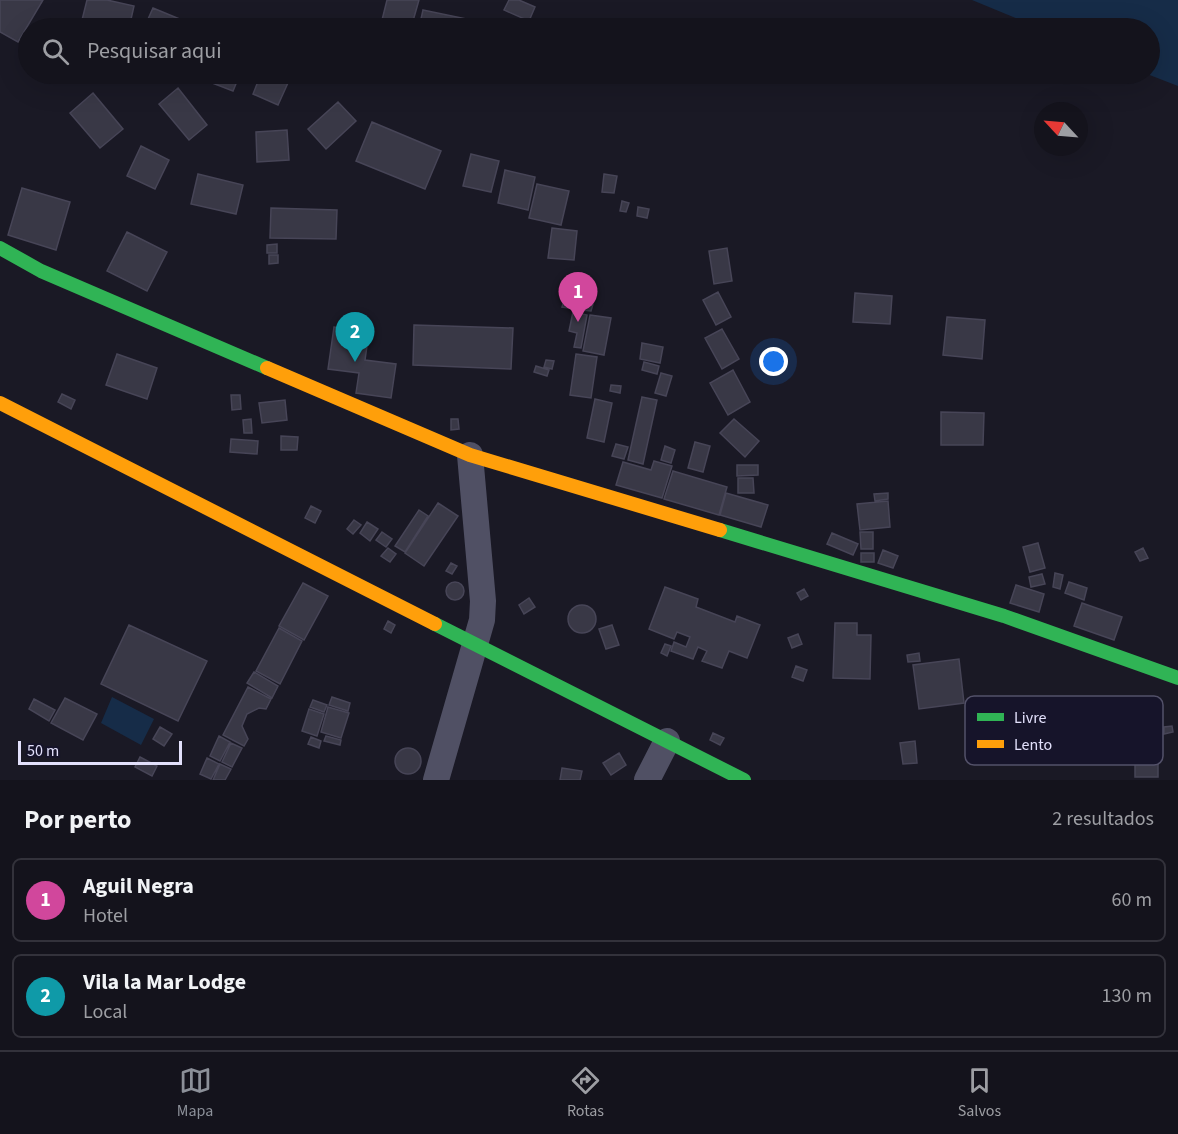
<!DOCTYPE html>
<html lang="pt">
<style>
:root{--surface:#14131c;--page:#212029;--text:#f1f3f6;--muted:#9d9ea3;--line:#33323b;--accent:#8c9099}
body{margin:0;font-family:"Source Sans 3",sans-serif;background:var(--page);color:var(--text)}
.compass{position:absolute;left:1034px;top:102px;width:54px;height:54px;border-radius:50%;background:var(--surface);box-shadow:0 6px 24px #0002;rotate:296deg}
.scale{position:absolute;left:18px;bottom:15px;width:164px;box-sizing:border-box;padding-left:6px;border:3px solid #e2e0fb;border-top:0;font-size:16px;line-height:21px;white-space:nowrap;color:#e2e0fb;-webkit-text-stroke:4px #16142a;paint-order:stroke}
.you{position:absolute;left:774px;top:362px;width:21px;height:21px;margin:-15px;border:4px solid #fff;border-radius:50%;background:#1a73e8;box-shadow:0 0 0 9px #1a73e833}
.badge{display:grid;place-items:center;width:39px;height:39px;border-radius:50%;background:var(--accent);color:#fff;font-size:20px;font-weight:700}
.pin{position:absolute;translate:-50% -50px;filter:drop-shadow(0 2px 3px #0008)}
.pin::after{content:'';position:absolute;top:32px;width:21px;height:18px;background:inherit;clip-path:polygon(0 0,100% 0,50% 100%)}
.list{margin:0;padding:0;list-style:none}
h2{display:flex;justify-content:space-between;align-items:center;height:78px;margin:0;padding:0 24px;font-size:26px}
h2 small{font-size:20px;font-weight:400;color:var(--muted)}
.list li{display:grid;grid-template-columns:39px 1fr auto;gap:18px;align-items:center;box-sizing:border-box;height:84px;margin:0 12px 12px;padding:0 12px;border:2px solid var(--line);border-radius:9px}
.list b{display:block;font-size:22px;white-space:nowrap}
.list p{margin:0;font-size:20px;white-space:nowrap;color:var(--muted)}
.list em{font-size:20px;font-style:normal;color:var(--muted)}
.icon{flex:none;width:33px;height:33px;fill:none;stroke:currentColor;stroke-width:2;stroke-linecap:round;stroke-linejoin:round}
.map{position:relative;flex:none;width:1178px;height:780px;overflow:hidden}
.search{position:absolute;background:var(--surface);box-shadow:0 6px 24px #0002;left:18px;right:18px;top:18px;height:66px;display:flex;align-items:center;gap:15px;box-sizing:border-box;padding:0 21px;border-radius:33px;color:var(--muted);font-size:22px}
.sheet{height:270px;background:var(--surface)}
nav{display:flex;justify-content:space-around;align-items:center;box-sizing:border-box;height:84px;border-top:2px solid var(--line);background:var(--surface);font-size:16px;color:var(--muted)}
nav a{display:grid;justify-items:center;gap:3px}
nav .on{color:var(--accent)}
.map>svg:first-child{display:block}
.water{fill:#162c48}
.building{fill:#393846;stroke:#474557;stroke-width:1.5}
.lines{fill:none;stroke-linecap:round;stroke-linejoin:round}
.street{stroke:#505064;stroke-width:26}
.fast{stroke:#30b455;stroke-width:14}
.slow{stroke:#ff9f0a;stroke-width:14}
.key{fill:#16142a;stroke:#535169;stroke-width:1.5}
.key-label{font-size:16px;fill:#e2e0fb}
</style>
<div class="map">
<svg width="1178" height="780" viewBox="0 0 1178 780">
<rect width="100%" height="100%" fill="#1a1925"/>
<path class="water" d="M972,0H1178V86L1147,74H1150V28H1040Z
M112,697L154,719L141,745L101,723Z"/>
<path class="building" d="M0,0H43L18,42L0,32Z
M87,0H107L134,6L129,28H80Z
M387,0H419L411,28L382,20Z
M509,0H519L535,7L529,21L504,10Z
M153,8L199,27V28H144Z
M423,10L491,24V28H419Z
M505,20L521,27L520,28H501Z
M383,23L407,28H382Z
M189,74H240L233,91Z
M261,74H292L278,105L253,94Z
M178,88L207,125L189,140L159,104Z
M93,93L123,129L100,148L70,113Z
M338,102L356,121L326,149L308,129Z
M372,122L441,151L425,189L356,161Z
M287,130L289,160L257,162L256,132Z
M141,146L169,160L155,189L127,176Z
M471,154L499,161L491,192L463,186Z
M505,170L535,177L528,210L498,203Z
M198,174L243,185L236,214L191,204Z
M604,174L617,176L614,193L602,192Z
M537,184L569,191L561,225L529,218Z
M22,188L70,202L56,250L8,235Z
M622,201L629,203L626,212L620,211Z
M638,207L649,209L647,218L637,216Z
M271,208L337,210L336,239L270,238Z
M552,228L577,231L574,260L548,258Z
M127,232L167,252L147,291L107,271Z
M277,244V253H267V245Z
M727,248L732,281L714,284L709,251Z
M269,255H278V263L269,264Z
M718,292L731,317L716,325L703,300Z
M855,293L892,296L890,324L853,322Z
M564,300L578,302L577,309L562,307Z
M583,302L593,304L591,311L582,310Z
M573,312L587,315L581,348L574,347L577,333L569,331Z
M590,315L611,318L604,355L583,351Z
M947,317L985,320L982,359L943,355Z
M414,325L513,328L511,369L413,365Z
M334,327L369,332L365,360L396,364L391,398L356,393L359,373L328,369Z
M722,329L739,359L722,369L705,338Z
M642,343L663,347L660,363L640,359Z
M117,354L157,368L147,399L106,385Z
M576,354L597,357L591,398L570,395Z
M546,360L554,361L552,369L544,367Z
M644,362L659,366L657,374L642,370Z
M536,366L549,370L547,376L534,372Z
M733,370L750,402L728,415L710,383Z
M661,373L672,376L666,396L655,393Z
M611,385L621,386L620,393L610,391Z
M62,394L75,400L71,409L58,402Z
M231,395H240L241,409L232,410Z
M642,397L657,400L643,464L628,460Z
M595,399L612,403L604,442L587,438Z
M285,400L287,420L262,423L259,403Z
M941,412L984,413L983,445H941Z
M251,419L252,433H244L243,420Z
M451,419H458L459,429L451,430Z
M734,419L759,441L745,457L720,433Z
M281,436L298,437L297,450H281Z
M231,439L258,441L257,454L230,452Z
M695,442L710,446L703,472L688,468Z
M616,444L628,447L624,459L612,456Z
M665,446L675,450L671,463L661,460Z
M654,461L672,466L662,498L616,485L623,462L651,470Z
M737,465H758V475L737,476Z
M673,471L727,487L719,515L664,499Z
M738,478H753L754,493H738Z
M726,493L768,505L761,527L720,515Z
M888,493V499L875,501L874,494Z
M888,501L890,527L860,530L857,504Z
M438,503L458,516L424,566L405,553Z
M311,506L321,511L315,523L305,518Z
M419,510L428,516L405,552L395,546Z
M354,520L361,525L353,534L347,529Z
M367,522L378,529L370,541L360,533Z
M382,532L392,539L386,547L376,540Z
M860,532H873V549H861Z
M832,533L858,544L853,555L827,544Z
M1038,543L1045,568L1030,572L1023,547Z
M388,548L396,554L390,562L381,556Z
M1143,548L1148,558L1140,561L1135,552Z
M883,550L898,556L893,568L878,563Z
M861,553H874V562H861Z
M451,563L457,566L452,574L446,571Z
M1055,573L1063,575L1060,589L1053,587Z
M1042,574L1045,584L1031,587L1029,577Z
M446 591a9 9 0 1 1 18 0a9 9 0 1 1-18 0Z
M1069,582L1087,588L1084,600L1065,593Z
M303,583L328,596L304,640L279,626Z
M1016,585L1044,594L1039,612L1010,603Z
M665,587L698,599L696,607L735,622L737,616L760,625L747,658L729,651L722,668L702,661L707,651L698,647L693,659L671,651L674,642L686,647L690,637L677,632L674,639L649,629Z
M804,589L808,596L801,600L797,593Z
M529,598L535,607L524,614L519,605Z
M1082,603L1122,617L1114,640L1074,626Z
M568 619a14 14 0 1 1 28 0a14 14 0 1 1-28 0Z
M388,621L395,625L391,633L384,629Z
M835,623H857V635H871L870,679L833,678Z
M129,625L207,661L178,721L101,684Z
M612,625L619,645L606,649L599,629Z
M279,628L302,641L280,684L256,671Z
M798,634L802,644L792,648L788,638Z
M665,644L671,646L667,656L661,653Z
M919,653L920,661L908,662L907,655Z
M959,659L964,703L919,709L913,665Z
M796,666L807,670L803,681L792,677Z
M254,672L278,686L272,698L247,683Z
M248,687L271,699L266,709L259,708L247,714L242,726L248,739L244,746L223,735Z
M332,697L350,703L348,711L329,705Z
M65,698L97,714L83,740L51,723Z
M34,699L55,710L49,721L29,709Z
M313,700L327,705L324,712L310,707Z
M328,707L349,713L341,738L321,732Z
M309,709L324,714L317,736L302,731Z
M1172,726L1173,732L1164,734V727Z
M160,727L172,734L164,746L153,739Z
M713,733L724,738L720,745L710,740Z
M219,736L230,742L220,761L210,756Z
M326,736L341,740L340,745L324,741Z
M311,737L321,741L319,748L308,744Z
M915,741L917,763L903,764L900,743Z
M231,743L242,748L232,767L222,762Z
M395 761a13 13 0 1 1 26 0a13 13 0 1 1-26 0Z
M619,753L626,765L611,775L603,763Z
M140,757L157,766L152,776L135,767Z
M1135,757H1158V777H1135Z
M207,758L219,764L211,779L200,774Z
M220,764L231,769L225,780H213Z
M562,768L582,771L580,780H560Z"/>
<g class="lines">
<path class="street" d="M436,780L482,620L483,601L470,455
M647,780L667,741"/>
<path class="fast" d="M0,248L41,271L267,368
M720,530L1004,616L1178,678
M435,624L744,780"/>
<path class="slow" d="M267,368L470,455L720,530
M0,403L435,624"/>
</g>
<rect x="965" y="696" width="198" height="69" rx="9" class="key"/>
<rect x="977" y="713" width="27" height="8" fill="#30b455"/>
<rect x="977" y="740" width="27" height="8" fill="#ff9f0a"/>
<g class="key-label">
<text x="1014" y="723">Livre</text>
<text x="1014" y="750">Lento</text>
</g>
</svg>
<svg class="compass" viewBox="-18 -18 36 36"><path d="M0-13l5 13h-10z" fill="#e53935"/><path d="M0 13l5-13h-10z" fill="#9d9ea3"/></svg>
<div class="scale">50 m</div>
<div class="you"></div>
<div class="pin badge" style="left:578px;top:322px;background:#d1479c">1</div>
<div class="pin badge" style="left:355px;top:362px;background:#0f9aa8">2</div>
<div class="search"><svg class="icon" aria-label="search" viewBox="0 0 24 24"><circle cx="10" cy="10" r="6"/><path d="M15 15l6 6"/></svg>Pesquisar aqui</div>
</div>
<section class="sheet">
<h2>Por perto<small>2 resultados</small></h2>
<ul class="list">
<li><span class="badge" style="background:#d1479c">1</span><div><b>Aguil Negra</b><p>Hotel</p></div><em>60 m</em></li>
<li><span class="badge" style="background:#0f9aa8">2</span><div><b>Vila la Mar Lodge</b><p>Local</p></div><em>130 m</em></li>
</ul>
</section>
<nav>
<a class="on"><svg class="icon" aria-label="map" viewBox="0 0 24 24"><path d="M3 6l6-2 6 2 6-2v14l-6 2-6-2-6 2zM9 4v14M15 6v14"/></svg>Mapa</a>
<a><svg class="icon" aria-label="directions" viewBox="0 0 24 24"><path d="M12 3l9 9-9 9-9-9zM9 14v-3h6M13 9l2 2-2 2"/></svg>Rotas</a>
<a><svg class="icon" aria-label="saved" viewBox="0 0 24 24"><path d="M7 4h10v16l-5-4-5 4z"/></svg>Salvos</a>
</nav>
